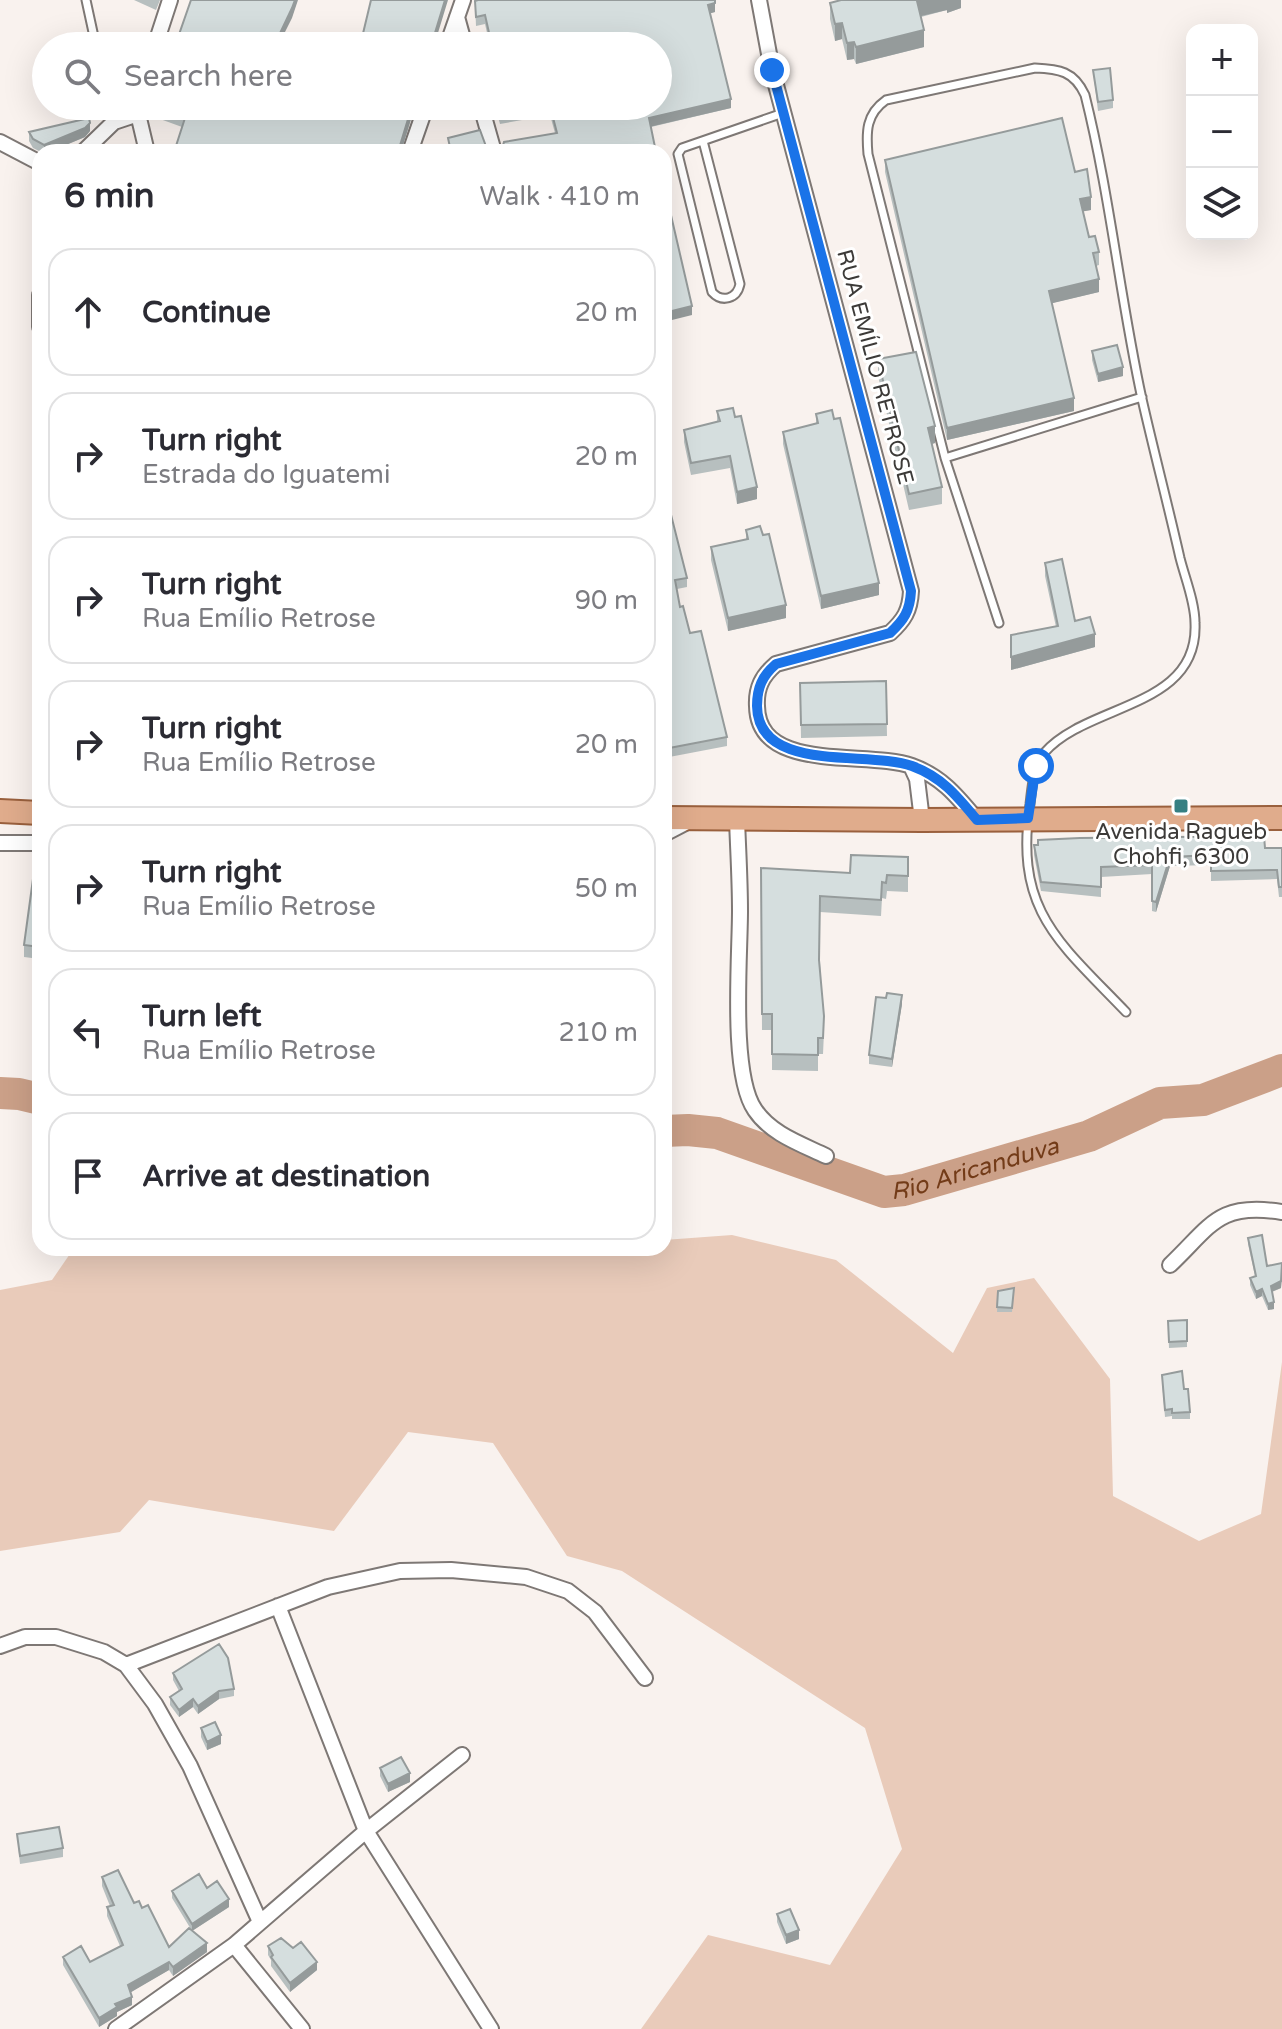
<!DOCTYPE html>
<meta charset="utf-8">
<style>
:root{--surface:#fff;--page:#f7f7f7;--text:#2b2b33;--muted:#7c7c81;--line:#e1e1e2}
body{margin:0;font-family:"Varela Round",sans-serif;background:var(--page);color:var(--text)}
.controls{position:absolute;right:24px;top:24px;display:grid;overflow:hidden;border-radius:16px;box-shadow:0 8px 32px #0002}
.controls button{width:72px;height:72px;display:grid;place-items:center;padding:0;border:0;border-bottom:2px solid var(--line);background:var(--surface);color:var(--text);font:40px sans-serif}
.stop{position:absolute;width:24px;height:24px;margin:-18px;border:6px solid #1a73e8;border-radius:50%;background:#fff}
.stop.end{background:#1a73e8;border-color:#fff;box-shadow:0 2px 8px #0008}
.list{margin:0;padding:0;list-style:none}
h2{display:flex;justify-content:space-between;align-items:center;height:104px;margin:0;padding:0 32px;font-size:34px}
h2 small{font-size:26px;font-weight:400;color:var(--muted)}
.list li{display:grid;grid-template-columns:52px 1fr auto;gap:24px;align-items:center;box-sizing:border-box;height:128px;margin:0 16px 16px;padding:0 16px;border:2px solid var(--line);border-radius:24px}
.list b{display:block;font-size:30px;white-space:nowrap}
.list p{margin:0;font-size:26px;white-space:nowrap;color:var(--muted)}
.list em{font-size:26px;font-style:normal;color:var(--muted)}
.icon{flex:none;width:44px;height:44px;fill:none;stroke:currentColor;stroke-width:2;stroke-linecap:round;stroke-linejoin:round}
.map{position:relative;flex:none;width:1282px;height:2029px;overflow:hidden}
.search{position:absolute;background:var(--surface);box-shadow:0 8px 32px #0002;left:32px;top:32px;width:640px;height:88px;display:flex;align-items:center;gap:20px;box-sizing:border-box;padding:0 28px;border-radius:44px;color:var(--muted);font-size:30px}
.panel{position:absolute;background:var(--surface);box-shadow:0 8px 32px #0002;left:32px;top:144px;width:640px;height:1112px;border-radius:24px}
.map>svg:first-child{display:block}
.green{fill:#e9cbba}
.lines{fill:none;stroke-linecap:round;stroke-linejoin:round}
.river{stroke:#cba088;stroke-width:32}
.lane-casing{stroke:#7e7875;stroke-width:11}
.street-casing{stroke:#7e7875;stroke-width:18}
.primary-casing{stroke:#9a603d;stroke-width:26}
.lane{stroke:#fff;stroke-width:7}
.street{stroke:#fff;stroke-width:14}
.primary{stroke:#e0ac8c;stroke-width:22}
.wall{fill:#b7bfbf}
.shaded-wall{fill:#959b9b}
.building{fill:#d5dede;stroke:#959b9b;stroke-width:2}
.route{stroke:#1a73e8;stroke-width:10}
.poi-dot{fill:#367f82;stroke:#fff;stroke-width:3}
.labels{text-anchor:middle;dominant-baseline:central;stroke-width:6;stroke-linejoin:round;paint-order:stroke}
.street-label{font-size:22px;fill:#3c3a38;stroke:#fff}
.poi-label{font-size:22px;fill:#3c3a38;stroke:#fff}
.water-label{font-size:24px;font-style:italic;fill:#733b18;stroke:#fff}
</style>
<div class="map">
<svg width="1282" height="2029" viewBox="0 0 1282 2029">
<rect width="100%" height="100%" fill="#f9f2ee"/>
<path class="green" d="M732,1235L836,1260L953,1353L987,1288L1034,1278L1110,1379L1113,1496L1199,1541L1261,1514L1282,1362V2029H641L708,1935L830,1965L902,1849L865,1728L622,1571L567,1556L493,1443L408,1432L334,1531L149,1500L120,1532L0,1551V1290L52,1280L74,1248H664V1240Z"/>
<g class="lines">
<g class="river">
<path d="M0,1093L19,1094L40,1099"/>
<path id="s1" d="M664,1131L688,1130L717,1133L884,1192L904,1190L1089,1136L1160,1103L1203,1100L1282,1070"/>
</g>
<g class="lane-casing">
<path id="lane" d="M86,0L96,46
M110,106L114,122
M703,141L740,284C737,299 722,303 712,292L678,154L682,148L783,113
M945,458L1142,397
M999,623L945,458L868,154C866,132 866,114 886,100L1035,68C1059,69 1074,71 1085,95C1110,195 1120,298 1142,399C1154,452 1168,505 1180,558C1185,578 1195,602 1195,623C1199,709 1087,703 1044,753C1033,766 1032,788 1030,804C1014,911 1059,942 1126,1012"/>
</g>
<g class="street-casing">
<path id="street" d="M759,0L772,70L911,591C910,611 904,620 890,633L776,664C762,676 756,688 757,706C758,774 867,750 912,766C942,777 957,796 977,820
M457,17L465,46
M155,46L170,0
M447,46L463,0
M140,106L138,114L147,152
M481,106L494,152
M0,142L40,163
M83,152L114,122L138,114
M410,152L426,106
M40,295V327
M911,766L917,779L922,820
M737,819C738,849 740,880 740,911C740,957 730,1074 755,1110C771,1134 801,1144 826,1156
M664,834L689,821
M0,843H40
M1170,1265C1212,1225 1218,1202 1282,1212
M278,1606L366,1831L491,2029
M0,1646L25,1637H56L104,1652L126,1665L155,1704L190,1766L260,1922
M126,1665L328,1587L400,1571L451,1570L526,1577L568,1591L595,1612L645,1678
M234,1945L302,2029
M116,2029L234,1945L366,1831L462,1755"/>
</g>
<g class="primary-casing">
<path id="primary" d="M0,811L40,813
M664,818L922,820L1282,818"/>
</g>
<use href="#lane" class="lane"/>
<use href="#street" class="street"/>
<use href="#primary" class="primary"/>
</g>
<path class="wall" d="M134,0H160L156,10Z
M841,0H961V8L947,13V10L921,17L924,47L856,64L854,59L847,60L842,39L835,41L830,19V3Z
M475,1L715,12L710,13L731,108L651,127L555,133L550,115L500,124L495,106H658V46H490L485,24L476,26Z
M1093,70L1113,100V108L1098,111Z
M161,106H415L401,152H169V149H175L182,127L160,119Z
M90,131L85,137L49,152H41L33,148L29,141V132Z
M885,160L1075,172L1091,210L1083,211L1089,237L1099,252V265L1096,266L1099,292L1052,303L1074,411L947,440L885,172Z
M1092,351L1123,376L1098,382L1092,360Z
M878,359L935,443L932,444L942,487V504L909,510L878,376Z
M717,411L757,499L737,504L730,468L691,475L684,442V430L717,422Z
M816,414L879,595L821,609L783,444V432L816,424Z
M664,499L687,578V587L677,589L680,607L727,737V746L664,758Z
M746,530L786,618L728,631L711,560V547L746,539Z
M1045,563L1075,621L1095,647L1011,670L1056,627L1045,576Z
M886,681L887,736L801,738L800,683Z
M1034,845L1282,848V897H1279L1277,879L1211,881V865L1170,866L1156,912L1152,911V874L1101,877V897L1041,891L1034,855Z
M908,857V892L887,891L886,899L882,898L881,916L820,912V962L824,1032L823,1054H818V1071L772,1070V1030H762L761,868L850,873Z
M40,880V959L24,957V945Z
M902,1004L892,1067L869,1064V1055Z
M1248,1238L1281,1286V1288L1272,1292L1274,1309L1268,1310L1262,1296L1256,1299L1250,1285V1278L1255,1276L1248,1244Z
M1014,1288L1012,1312H997L998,1291Z
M1187,1320V1347L1169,1348L1168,1321Z
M1162,1382L1184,1389L1190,1412V1419H1172V1416L1165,1417Z
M173,1673L234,1689V1696L219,1699L198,1714L193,1707L179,1717L170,1705V1697L179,1691L173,1680Z
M201,1728L221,1744L207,1750L201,1737Z
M380,1768L410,1782L388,1792L380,1776Z
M17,1834L63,1848V1857L20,1864Z
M102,1877L134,1903L142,1908L169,1947L192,1931L172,1898V1891L207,1888L229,1907L192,1931L207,1952L173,1976L169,1970L130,1992L132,2005L117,2012V2016L99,2027L63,1965V1957L90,1962L120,1946L107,1916V1907L110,1906L102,1886Z
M777,1914L799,1939L786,1944L777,1922Z
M268,1946L317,1970L290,1992L271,1966V1960L268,1955Z"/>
<path class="shaded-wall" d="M295,0H298L292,18L278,46H274Z
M445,0H448L434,46H431Z
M920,0H947V10L917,17V1Z
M947,0H961V8L947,13Z
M715,3V12L708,14V5Z
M842,23V39L835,41V24Z
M924,30V47L856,64V47Z
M854,42V59L847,60V43Z
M731,99V108L649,127V118Z
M412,106H415L401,152H398Z
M90,123V131L85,137L49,152H44V145Z
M1091,197V210L1080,212V199Z
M1099,279V292L1049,304V291Z
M692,306V315L664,322V313Z
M1123,367V376L1098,382V374Z
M1074,398V411L947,440V428Z
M935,426V443L928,445V428Z
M757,487V499L737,504V492Z
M879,583V595L821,609V596Z
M786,605V618L728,631V618Z
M1095,634V647L1011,670V657Z
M1170,857V866L1156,912V902Z
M902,995V1004L892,1067V1059Z
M1280,1279H1282L1281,1288L1271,1292V1286Z
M1262,1289V1296L1256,1299V1292Z
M1274,1302V1309L1268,1310V1304Z
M219,1691V1699L198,1714V1706Z
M193,1699V1707L179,1717V1710Z
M221,1735V1744L207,1750V1742Z
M410,1773V1782L388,1792V1784Z
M229,1899V1907L192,1931V1924Z
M799,1930V1939L786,1944V1935Z
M207,1943V1952L173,1976V1967Z
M169,1962V1970L128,1994V1985Z
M317,1962V1970L290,1992V1983Z
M132,1997V2005L117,2012V2016L99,2027V2018L115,2004Z"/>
<path class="building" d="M191,0H295L292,8L274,46H175Z
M371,0H445L431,46H360Z
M478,0H715V3L708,5L731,99L649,118L656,152H497L502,149L504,142L557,133L550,106H658V46H492L485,15L476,17L475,1Z
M841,0H920L917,1L924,30L856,47L854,42L847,43L842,23L835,24L830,3Z
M103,34L132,46H107Z
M1110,68L1113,100L1098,102L1093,70Z
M161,106H412L398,152H170L169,149H175L185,118L160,110Z
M498,106H549L500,115Z
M89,118L90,123L85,128L44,145L33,139L29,132Z
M1062,118L1075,172L1087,169L1091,197L1080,199L1089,237L1095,236L1099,252L1093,253L1099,279L1049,291L1074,398L947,428L885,160Z
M480,130L487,149L494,152H451L448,138Z
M664,185L692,306L664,313Z
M1117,345L1123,367L1098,374L1092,351Z
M916,352L935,426L928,428L942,487L909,494L878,359Z
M733,408L735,417L741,416L757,487L737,492L730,456L691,463L684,430L720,421L717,411Z
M832,410L834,419L840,418L879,583L821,596L783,432L818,423L816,414Z
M664,499H667L687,578L675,580L680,607L683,606L690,633L701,631L727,737L664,749Z
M760,526L763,535L769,534L786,605L728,618L711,547L748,539L746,530Z
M1062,559L1075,621L1090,617L1095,634L1011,657V635L1058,626L1045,563Z
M886,681L887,724L801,725L800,683Z
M1264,836L1265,848H1282V887H1279L1277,870L1211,871V855L1170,857L1156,902L1152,901V865L1101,867V887L1041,882L1034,845H1038V840L1080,838Z
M851,855L908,857V876L887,875L886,883L882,882L881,900L820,896L819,960L824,1016L823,1038H818V1055L772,1054V1014H762L761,868L850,873Z
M33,879L40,880V947L24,945Z
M887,993L902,995L892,1059L869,1055L876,997L886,998Z
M1262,1235L1267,1266L1282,1263L1281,1281L1271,1286L1274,1302L1268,1304L1262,1289L1256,1292L1250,1278L1256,1276L1248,1238Z
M1014,1288L1012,1308L997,1307L998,1291Z
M1187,1320V1341L1169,1342L1168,1321Z
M1182,1371L1184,1389H1188L1190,1412L1172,1413V1409L1165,1410L1162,1375Z
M219,1644L228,1658L234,1689L219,1691L198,1706L193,1699L179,1710L170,1697L182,1689L173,1673Z
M215,1722L221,1735L207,1742L201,1728Z
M401,1757L410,1773L388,1784L380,1768Z
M59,1827L63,1848L20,1856L17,1834Z
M118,1870L134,1903L139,1901L142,1908L148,1905L169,1947L189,1928L207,1943L173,1967L169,1962L128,1985L132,1997L115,2004L117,2007L99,2018L63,1957L81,1946L90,1962L123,1945L107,1907L114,1905L102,1877Z
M199,1874L207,1888L217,1881L229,1899L192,1924L172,1891Z
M790,1909L799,1930L786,1935L777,1914Z
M281,1938L293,1948L301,1942L317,1962L290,1983L271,1957L273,1955L268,1946Z"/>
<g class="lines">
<path class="route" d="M772,70L911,591C910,611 904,620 890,633L776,664C762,676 757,688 757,706C758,774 868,750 912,766C942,777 957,796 977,820L1028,818L1036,766"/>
</g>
<rect class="poi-dot" x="1173" y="798" width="16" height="16" rx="4"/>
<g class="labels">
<g class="street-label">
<text transform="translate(875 367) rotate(75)">RUA EMÍLIO RETROSE</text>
</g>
<g class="poi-label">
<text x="1181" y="832">Avenida Ragueb<tspan x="1181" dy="25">Chohfi, 6300</tspan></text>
</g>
<g class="water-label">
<text stroke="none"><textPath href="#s1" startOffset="324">Rio Aricanduva</textPath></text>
</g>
</g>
</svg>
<div class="controls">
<button>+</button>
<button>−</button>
<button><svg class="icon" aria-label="layers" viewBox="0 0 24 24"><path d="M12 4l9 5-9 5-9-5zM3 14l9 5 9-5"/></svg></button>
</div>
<div class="stop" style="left:1036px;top:766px"></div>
<div class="stop end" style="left:772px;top:70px"></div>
<div class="search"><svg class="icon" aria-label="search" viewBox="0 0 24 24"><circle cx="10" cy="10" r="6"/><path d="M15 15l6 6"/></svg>Search here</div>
<section class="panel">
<h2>6 min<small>Walk · 410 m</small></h2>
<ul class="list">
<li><svg class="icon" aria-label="ahead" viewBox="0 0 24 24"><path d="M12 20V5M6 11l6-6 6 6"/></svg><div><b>Continue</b></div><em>20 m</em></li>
<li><svg class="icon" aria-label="right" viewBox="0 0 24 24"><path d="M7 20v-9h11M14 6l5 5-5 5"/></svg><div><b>Turn right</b><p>Estrada do Iguatemi</p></div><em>20 m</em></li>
<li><svg class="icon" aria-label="right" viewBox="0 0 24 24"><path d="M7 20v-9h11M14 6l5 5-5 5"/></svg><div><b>Turn right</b><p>Rua Emílio Retrose</p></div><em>90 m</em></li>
<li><svg class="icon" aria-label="right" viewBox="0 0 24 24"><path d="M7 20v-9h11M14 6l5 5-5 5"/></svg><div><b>Turn right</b><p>Rua Emílio Retrose</p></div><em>20 m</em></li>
<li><svg class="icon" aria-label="right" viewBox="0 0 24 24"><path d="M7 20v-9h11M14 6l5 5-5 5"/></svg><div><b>Turn right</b><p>Rua Emílio Retrose</p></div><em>50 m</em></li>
<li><svg class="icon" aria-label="left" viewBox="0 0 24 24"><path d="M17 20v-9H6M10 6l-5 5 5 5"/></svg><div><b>Turn left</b><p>Rua Emílio Retrose</p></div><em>210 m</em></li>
<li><svg class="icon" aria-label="arrive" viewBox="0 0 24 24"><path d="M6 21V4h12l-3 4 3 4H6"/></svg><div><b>Arrive at destination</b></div></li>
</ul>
</section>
</div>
